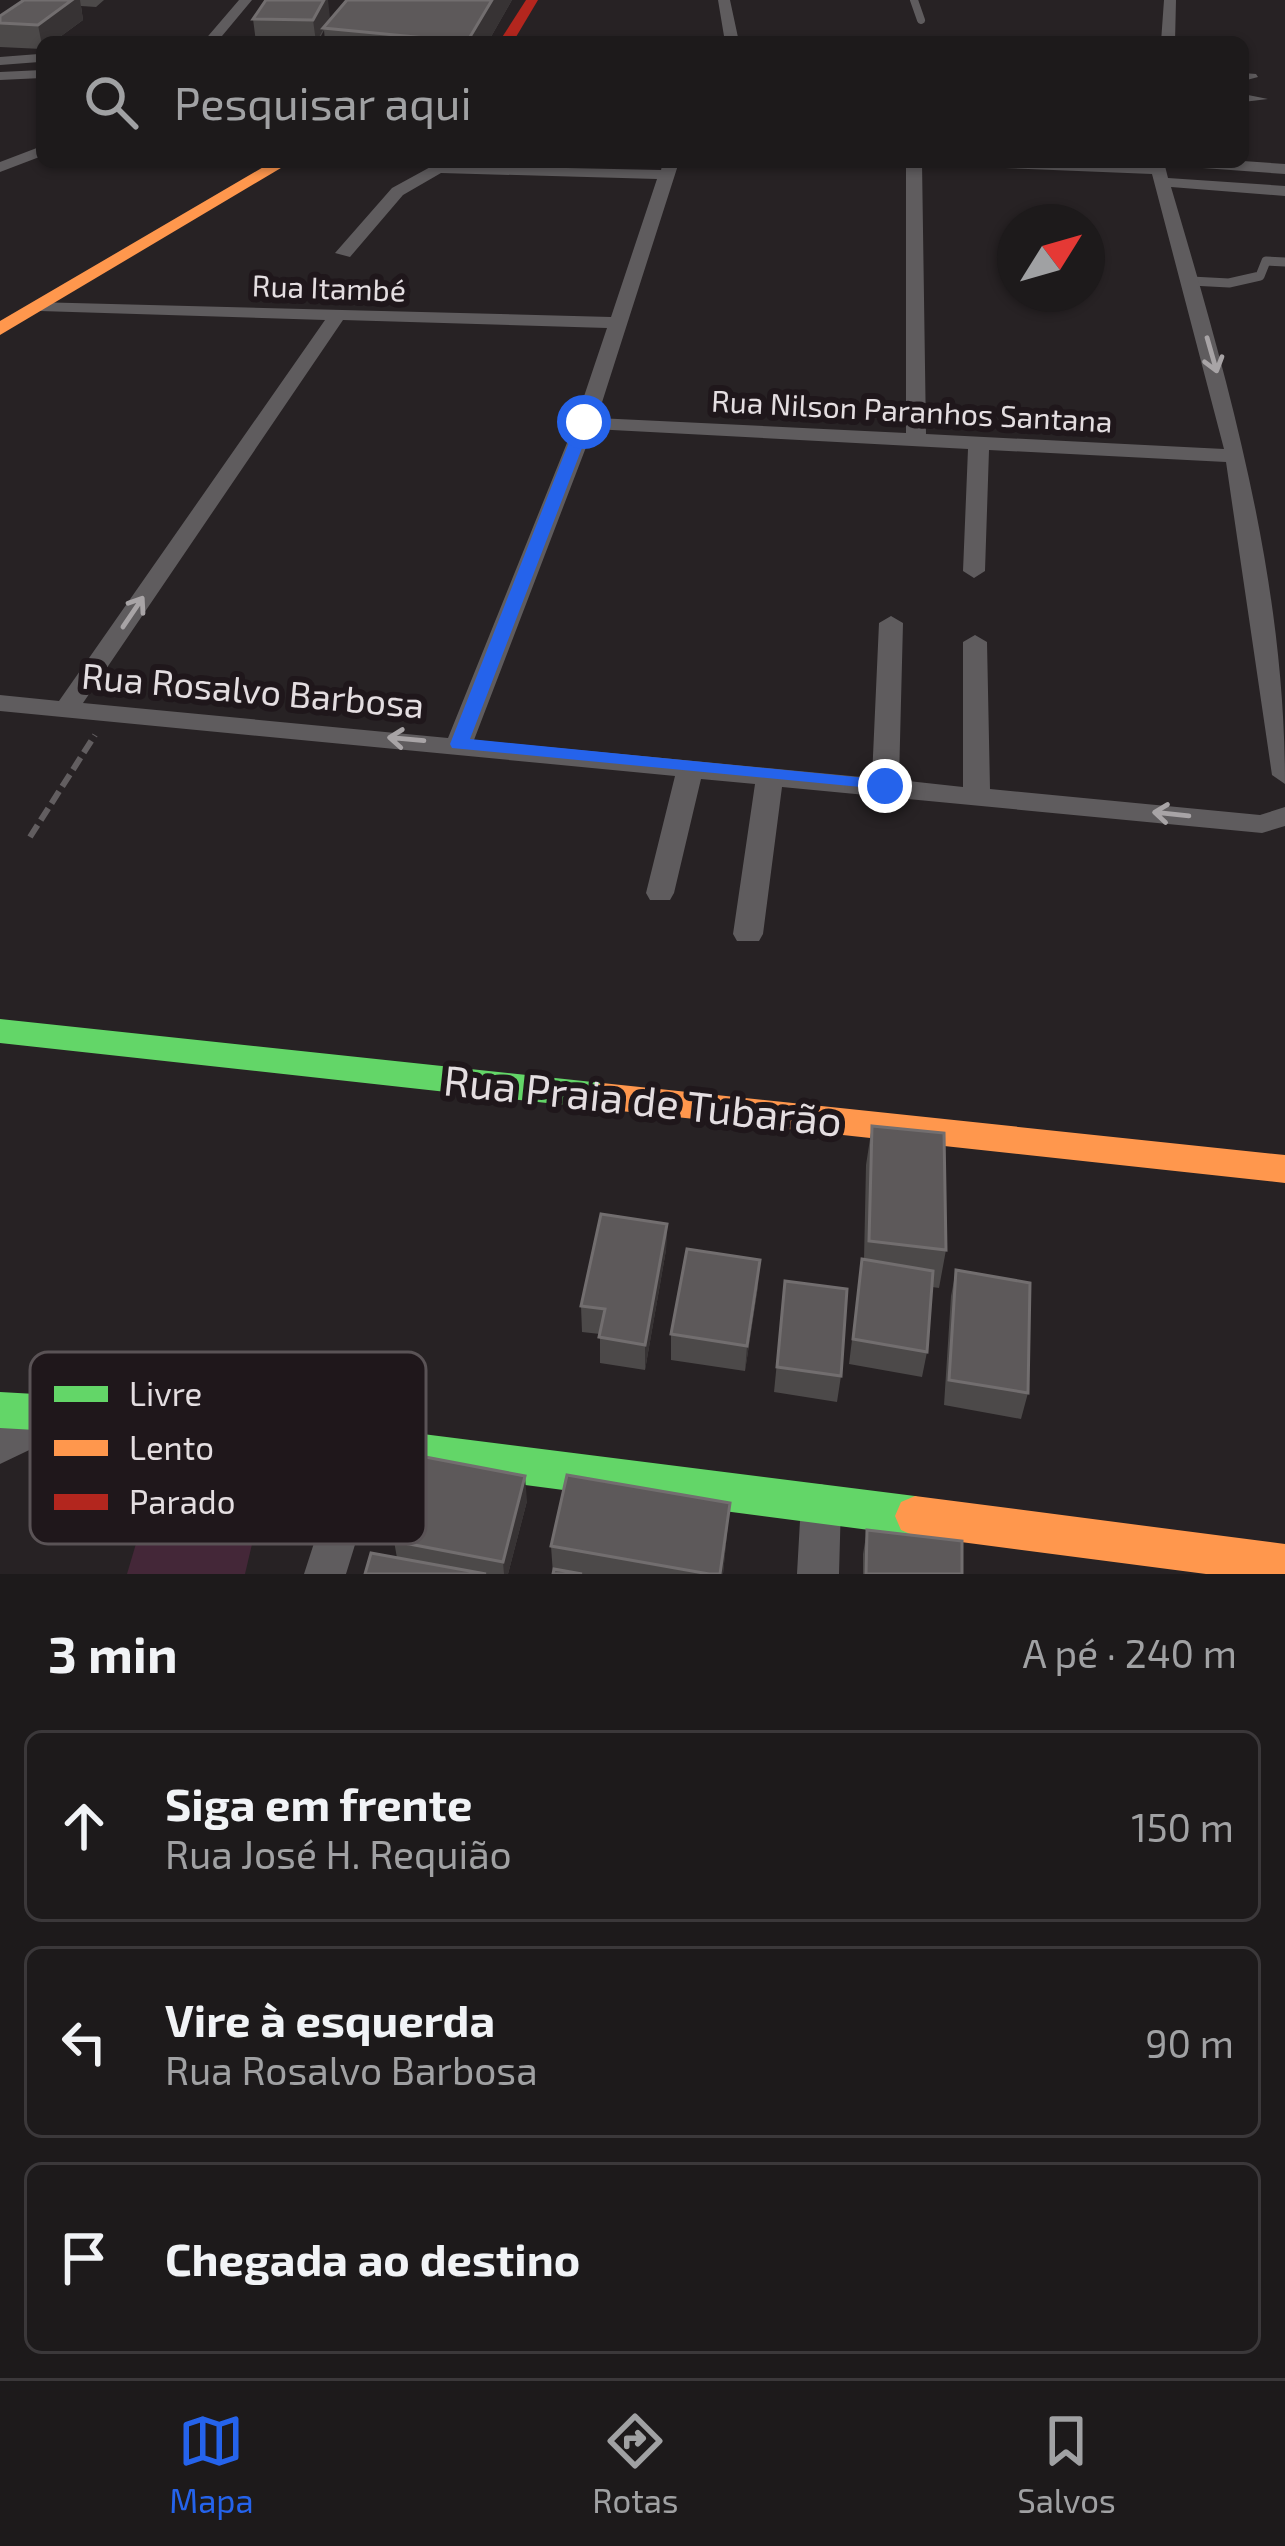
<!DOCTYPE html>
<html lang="pt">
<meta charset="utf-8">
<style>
:root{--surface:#1d1a1b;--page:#2a2728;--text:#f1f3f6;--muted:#a0a1a3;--line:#3b383a;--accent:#2563eb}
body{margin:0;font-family:"Exo 2",sans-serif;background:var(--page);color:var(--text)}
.compass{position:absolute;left:997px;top:204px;width:108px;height:108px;border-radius:50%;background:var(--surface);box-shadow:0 3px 9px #0004;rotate:53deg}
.stop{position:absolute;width:36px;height:36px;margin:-27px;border:9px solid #2563eb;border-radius:50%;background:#fff}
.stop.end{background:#2563eb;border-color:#fff;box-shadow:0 3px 12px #0008}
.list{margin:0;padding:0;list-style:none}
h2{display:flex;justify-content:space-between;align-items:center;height:156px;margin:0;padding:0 48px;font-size:51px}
h2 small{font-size:39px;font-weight:400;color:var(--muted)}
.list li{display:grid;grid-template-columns:78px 1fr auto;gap:36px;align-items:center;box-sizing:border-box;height:192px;margin:0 24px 24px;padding:0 24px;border:3px solid var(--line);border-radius:18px}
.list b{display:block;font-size:45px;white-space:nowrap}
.list p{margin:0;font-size:39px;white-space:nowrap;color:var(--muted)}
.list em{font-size:39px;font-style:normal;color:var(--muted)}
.icon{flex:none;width:66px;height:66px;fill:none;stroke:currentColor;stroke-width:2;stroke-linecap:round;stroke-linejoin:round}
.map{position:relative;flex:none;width:1285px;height:1574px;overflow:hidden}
.search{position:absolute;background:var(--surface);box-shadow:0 3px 9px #0004;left:36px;right:36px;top:36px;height:132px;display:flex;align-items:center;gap:30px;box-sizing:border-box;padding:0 42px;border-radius:18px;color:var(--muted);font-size:45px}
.sheet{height:804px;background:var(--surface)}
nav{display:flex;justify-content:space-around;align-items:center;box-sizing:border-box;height:168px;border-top:3px solid var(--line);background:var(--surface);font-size:33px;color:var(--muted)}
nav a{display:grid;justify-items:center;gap:6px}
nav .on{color:var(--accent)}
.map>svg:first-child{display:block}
.green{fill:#442738}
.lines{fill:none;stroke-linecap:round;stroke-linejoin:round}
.path{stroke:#625e60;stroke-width:6;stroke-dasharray:14 6;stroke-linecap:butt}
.lane-far1{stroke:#5f5c5e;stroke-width:8}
.lane{stroke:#5f5c5e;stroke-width:9}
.street{fill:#5f5c5e;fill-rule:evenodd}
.fast{fill:#63d668;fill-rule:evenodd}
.slow{fill:#ff974d;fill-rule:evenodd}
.jam{fill:#b3261e;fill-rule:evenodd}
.wall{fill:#4c4949}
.shaded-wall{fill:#373334}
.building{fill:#5d595a;stroke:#726e6f;stroke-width:3}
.oneway{stroke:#a8a4a6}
.route{fill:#2563eb}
.labels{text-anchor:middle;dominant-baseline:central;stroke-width:12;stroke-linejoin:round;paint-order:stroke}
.far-street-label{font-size:30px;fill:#e4dee1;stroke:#1f171b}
.street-label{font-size:36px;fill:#e4dee1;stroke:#1f171b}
.near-street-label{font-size:42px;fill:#e4dee1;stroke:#1f171b}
.key{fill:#1f171b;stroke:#5a5356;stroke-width:3}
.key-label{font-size:33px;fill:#e4dee1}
</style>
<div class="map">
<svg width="1285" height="1574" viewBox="0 0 1285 1574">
<rect width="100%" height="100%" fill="#272224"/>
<path class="green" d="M157,1473L267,1480L245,1574H127Z"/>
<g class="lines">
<path class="path" d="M30,837L95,735"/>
<path class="lane-far1" d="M914,0L921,20
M0,61L39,58"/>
<path class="lane" d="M1191,281L1229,283L1260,276L1266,261L1285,262"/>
<path class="street" d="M239,0H252L217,42H203Z
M718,0H730L739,42H725Z
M1164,0H1176L1175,42H1161Z
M42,70V78L0,80V72Z
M1243,73L1256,74L1258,77L1243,81Z
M1243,94L1268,99L1243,102Z
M42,146V156L0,172V162Z
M1243,161L1285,164V174L1189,167L1181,162Z
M663,162H679L597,418L906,433V162H922L926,434L1224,449L1152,174L980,167L972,162H1164L1168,178L1285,186V196L1171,187C1229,383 1285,578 1285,784L1272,775L1226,462L989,450L985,571L974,578L963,571L968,449L593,429L474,740L872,778L879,623L891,616L903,623L899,780L963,787V642L975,635L987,642L990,789L1260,815L1285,807V826L1262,833L782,787L763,934L759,941H737L733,934L755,784L701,779L674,893L670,900H650L646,893L675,776L0,711V695L59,701L325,320L40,311L34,310V302L611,317L657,179L441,173L403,195L350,257L335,253L392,188L434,165L661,170ZM343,320L607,328L575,423L448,738L83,703Z
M55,1400L69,1405L74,1418L69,1431L0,1464V1426Z
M366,1426L380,1431L386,1444L346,1574H304L346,1444L352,1431Z
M821,1484L835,1489L841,1503L839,1574H797L801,1503L807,1489Z"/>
<path class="fast" d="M0,1019L602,1083L614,1087L618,1096L614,1105L602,1109L0,1043Z
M0,1392L160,1401L915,1496L929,1502L935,1516L929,1530L915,1536L160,1437L0,1428Z"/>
<path class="slow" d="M272,162H291L0,335V321Z
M602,1083L1285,1155V1183L602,1109L590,1105L586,1096L590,1087Z
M915,1496L1285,1544V1574H1206L915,1536L901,1530L895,1516L901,1502Z"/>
<path class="jam" d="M526,0H538L513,42H499Z"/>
</g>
<path class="wall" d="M24,0H104L96,7L81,6L83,20L53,42H42V49L0,47V16Z
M512,0L488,42H325L324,30L318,42H256L253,19L330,18L327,23Z
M872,1126L946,1250L939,1288L932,1287L927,1352L922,1377L849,1364L862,1259L864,1260L866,1165Z
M667,1224L666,1250L645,1370L600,1363V1334L582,1332L581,1306Z
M956,1270L1028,1393L1021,1419L944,1405L951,1296Z
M785,1281L841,1376L837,1402L774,1392Z
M758,1286L745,1371L671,1360V1334Z
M527,1501L508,1574H365L397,1558L394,1541Z
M730,1503L723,1574H553L551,1546Z
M867,1530L962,1574H863V1554Z"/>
<path class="shaded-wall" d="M72,0H80L83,20L53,42H42V45L38,25Z
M324,0H328L330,18L316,42L313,20Z
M492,0H512L488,42H467Z
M667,1224L666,1250L645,1370V1345Z
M760,1260L758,1286L745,1371L747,1346Z
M525,1476L527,1501L508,1574H504L503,1562Z
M730,1503L723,1574H720Z"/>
<path class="building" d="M24,0H72L38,25L0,23V16Z
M266,0H324L313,20L253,19Z
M347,0H492L467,42L323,28Z
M872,1126L944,1133L946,1250L869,1241Z
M601,1214L667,1224L645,1345L599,1337L605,1309L581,1306Z
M687,1249L760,1260L747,1346L671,1334Z
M862,1259L933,1271L927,1352L853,1339Z
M956,1270L1030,1283L1028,1393L949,1380Z
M785,1281L847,1289L841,1376L777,1367Z
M420,1456L525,1476L503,1562L394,1541Z
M567,1475L730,1503L720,1574H709L551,1546Z
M867,1530L962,1541V1574H866Z
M371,1553L486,1574H365Z
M554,1569L582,1574H553Z"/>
<defs><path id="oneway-shaft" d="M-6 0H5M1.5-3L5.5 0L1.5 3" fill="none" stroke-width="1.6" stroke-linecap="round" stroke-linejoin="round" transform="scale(3)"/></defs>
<g class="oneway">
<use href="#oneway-shaft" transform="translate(1212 355) rotate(74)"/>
<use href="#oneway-shaft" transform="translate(133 612) rotate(-56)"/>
<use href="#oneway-shaft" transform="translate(406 739) rotate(-175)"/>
<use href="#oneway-shaft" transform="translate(1171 814) rotate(-174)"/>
</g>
<path class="route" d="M584,418L592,422L470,739L885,780L892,782V790L452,748L450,744L577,422Z"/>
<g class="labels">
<g class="far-street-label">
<text transform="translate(329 287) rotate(2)">Rua Itambé</text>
<text transform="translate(912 410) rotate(3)">Rua Nilson Paranhos Santana</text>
</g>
<g class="street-label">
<text transform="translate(253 689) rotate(5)">Rua Rosalvo Barbosa</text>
</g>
<g class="near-street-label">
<text transform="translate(643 1099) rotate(6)">Rua Praia de Tubarão</text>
</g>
</g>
<rect x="30" y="1352" width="396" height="192" rx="18" class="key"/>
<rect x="54" y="1386" width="54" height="16" fill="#63d668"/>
<rect x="54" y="1440" width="54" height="16" fill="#ff974d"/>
<rect x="54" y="1494" width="54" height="16" fill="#b3261e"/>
<g class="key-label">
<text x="129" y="1406">Livre</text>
<text x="129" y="1460">Lento</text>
<text x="129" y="1514">Parado</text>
</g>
</svg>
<svg class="compass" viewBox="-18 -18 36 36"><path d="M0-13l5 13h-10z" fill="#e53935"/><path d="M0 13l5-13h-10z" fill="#a0a1a3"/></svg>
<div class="stop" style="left:584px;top:422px"></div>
<div class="stop end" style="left:885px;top:786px"></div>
<div class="search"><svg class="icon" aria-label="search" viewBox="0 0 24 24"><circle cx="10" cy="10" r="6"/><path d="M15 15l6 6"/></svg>Pesquisar aqui</div>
</div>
<section class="sheet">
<h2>3 min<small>A pé · 240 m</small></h2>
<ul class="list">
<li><svg class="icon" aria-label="ahead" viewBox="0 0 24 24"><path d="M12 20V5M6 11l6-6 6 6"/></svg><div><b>Siga em frente</b><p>Rua José H. Requião</p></div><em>150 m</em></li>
<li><svg class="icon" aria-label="left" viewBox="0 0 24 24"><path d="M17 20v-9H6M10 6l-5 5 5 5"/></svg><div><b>Vire à esquerda</b><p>Rua Rosalvo Barbosa</p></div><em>90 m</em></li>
<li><svg class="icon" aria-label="arrive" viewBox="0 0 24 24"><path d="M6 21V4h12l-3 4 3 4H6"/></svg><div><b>Chegada ao destino</b></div></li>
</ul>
</section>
<nav>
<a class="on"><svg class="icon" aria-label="map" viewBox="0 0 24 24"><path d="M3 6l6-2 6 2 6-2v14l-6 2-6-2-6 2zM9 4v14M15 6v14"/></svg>Mapa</a>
<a><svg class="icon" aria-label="directions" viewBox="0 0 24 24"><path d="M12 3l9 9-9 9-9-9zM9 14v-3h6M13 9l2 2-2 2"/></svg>Rotas</a>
<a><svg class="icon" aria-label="saved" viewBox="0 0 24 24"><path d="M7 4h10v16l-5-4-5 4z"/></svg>Salvos</a>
</nav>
